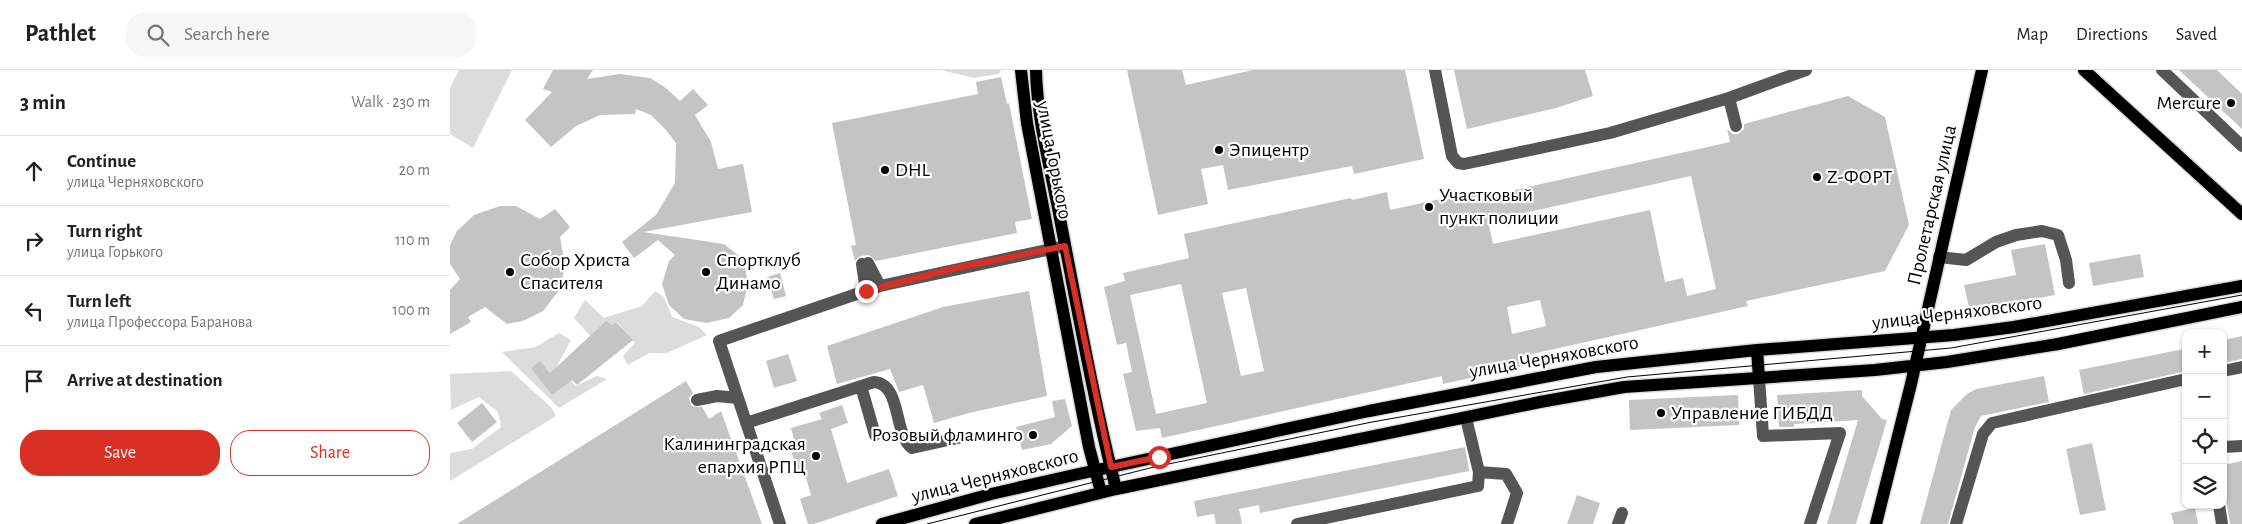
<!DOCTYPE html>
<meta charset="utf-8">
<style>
:root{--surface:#fff;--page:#f6f6f6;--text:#202124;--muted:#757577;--line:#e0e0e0;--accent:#d93025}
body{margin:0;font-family:"Alegreya Sans",sans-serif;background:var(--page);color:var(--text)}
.controls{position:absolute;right:15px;bottom:15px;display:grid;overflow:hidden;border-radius:10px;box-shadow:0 1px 4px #0004}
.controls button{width:45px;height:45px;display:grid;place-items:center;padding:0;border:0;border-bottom:1px solid var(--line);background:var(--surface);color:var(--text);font:25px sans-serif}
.stop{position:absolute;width:15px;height:15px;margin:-11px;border:4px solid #d93025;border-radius:50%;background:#fff}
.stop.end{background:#d93025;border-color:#fff;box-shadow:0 1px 5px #0008}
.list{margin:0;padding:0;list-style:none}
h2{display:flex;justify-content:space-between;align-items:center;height:65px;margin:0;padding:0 20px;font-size:21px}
h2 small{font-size:16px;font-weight:400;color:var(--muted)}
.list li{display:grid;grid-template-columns:32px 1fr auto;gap:15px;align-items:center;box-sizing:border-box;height:70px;padding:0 20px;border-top:1px solid var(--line)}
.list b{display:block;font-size:19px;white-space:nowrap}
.list p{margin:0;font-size:16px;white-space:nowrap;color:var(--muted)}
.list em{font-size:16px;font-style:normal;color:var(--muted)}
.actions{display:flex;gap:10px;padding:15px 20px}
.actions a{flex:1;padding:11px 0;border:1px solid var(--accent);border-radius:20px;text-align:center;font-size:18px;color:var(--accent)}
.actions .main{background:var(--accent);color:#fff}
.icon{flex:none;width:28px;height:28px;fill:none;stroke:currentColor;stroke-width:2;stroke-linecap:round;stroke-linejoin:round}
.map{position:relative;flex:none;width:1792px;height:454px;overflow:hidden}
header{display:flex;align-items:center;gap:30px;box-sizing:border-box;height:70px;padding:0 25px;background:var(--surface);border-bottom:1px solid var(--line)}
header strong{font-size:24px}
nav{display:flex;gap:28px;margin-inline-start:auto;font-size:18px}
.search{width:350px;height:45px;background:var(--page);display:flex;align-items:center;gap:12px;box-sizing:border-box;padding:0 18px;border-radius:20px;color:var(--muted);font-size:19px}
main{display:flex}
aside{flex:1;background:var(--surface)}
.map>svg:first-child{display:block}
.green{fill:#dcdcdc}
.building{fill:#c4c4c4;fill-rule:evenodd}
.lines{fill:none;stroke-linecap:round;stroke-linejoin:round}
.major-casing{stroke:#dbdbdb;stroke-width:15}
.minor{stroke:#555;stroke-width:12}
.major{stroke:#000;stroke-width:12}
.tram{stroke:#000;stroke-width:1}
.route{stroke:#d93025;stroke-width:6}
.poi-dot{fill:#000;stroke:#fff;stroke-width:2}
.labels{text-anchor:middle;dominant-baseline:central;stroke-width:4.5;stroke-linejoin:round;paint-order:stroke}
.poi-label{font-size:20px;fill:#000;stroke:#fff;text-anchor:start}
.street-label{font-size:20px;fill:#000;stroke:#fff}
</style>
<header>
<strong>Pathlet</strong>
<div class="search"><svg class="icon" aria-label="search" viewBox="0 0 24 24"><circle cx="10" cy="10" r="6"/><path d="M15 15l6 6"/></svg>Search here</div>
<nav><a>Map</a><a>Directions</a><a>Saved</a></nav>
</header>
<main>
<aside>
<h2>3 min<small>Walk · 230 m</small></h2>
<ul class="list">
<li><svg class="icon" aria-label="ahead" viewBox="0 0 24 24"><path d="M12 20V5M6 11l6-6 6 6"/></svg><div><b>Continue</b><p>улица Черняховского</p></div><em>20 m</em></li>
<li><svg class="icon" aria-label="right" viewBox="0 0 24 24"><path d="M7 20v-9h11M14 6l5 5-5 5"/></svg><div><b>Turn right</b><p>улица Горького</p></div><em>110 m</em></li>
<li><svg class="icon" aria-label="left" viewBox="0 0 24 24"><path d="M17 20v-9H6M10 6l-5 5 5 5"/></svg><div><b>Turn left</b><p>улица Профессора Баранова</p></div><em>100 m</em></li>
<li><svg class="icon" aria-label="arrive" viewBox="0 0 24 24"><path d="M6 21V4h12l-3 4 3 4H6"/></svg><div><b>Arrive at destination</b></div></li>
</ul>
<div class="actions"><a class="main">Save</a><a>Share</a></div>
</aside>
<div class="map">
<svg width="1792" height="454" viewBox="0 0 1792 454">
<rect width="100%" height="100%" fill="#fff"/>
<path class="green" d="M9,0H62L23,78L0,64V18Z
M491,0H551L549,4L524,8Z
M205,221L214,227L222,247L249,257L257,265L217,283H199L178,295L173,286L185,273L167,252L140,266L124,248L135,230L154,248L192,236Z
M109,263L121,270L107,296L126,316L147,306L157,309L109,338L52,282L86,277Z
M61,301L101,337L106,346L0,411V383L22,379L51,357L48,342L29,327L1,340L0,304Z"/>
<path class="building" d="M103,0H143L137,9L170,4L200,8L216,18L230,31L243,19L258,35L245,45L261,72L268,99L293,94L302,142L193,162L274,174L293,189L298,213L293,235L279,248L257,253L234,249L219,235L212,214L219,191L225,185L208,170L184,188L172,172L206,145L225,113L226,73L216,60L201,45L186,39L185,44L150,45L126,56L101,77L75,50L102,22L93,19Z
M677,0H732L736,15L803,0H955L974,89L904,104L902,96L778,120L773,95L751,99L758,134L708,145Z
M1004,0H1135L1143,26L1106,38L1017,59Z
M1729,0H1767L1792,24V59Z
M551,7L557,34L559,33L582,149L565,152L567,163L426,191L419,185L410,186L405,191L401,176L406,175L382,53L528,24L526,12Z
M1398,26L1435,47L1459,155L1435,201L1296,231L1298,236L1068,287L1070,297L993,314L992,306L712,368L710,358L686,361L673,304L682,302L676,273L667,275L654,217L675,211L673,203L739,188L734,164L901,128L902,130L937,122L940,140L1031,120L1033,127L1280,72L1277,59L1283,64H1288L1294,59V54ZM1241,106L1266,219L1237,226L1233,208L1215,212L1200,140L1043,174L1038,151ZM731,214L757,333L706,344L680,225ZM796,218L814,301L791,306L772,223ZM1090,230L1096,256L1062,264L1057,237Z
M50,136H66L90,149L105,139L120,157L110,167L115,195L110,219L93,241L73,251L57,254L35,237L18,247L21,252L0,264V220L10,209L0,194V175L7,161L24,145Z
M1595,174L1605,225L1520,242L1514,215L1566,205L1561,180Z
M1690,184L1694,207L1643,216L1639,193Z
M330,203L336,226L324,229L317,207Z
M579,221L597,326L519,343L484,353L473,315L449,322L440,299L387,314L377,276L493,237Z
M156,251L162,255L166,252L183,270L127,315L122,310L102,325L81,298L90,291L100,303Z
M1792,266V289L1773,293V270Z
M1734,279L1736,301L1634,324L1629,300Z
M338,284L347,311L324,318L316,291Z
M1594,306L1599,332L1531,346L1525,357L1498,454H1470L1501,340L1517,324L1526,319Z
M236,311L243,323L239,328L241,336L252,337L259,349L271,341L312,454H7Z
M1412,320V326L1432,349L1437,350L1406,454H1377L1408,350L1344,354V357H1329L1327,325Z
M1288,325L1289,355L1180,360L1179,330Z
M615,329L622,356L601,374L572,380L566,357L605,347L602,331Z
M32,333L47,352L22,372L7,353Z
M392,335L398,353L381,359L397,413L439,399L448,426L364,454H358L350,429L361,425L354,401L348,403L338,371L344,369L341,358L372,349L369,343Z
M1642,373L1656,440L1630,445L1616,379Z
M1015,377L1019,401L810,443L809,435L789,439L792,454H766L764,444L747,447L744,431Z
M1792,391V454H1780L1777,434L1773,428V395Z
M1127,425L1150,433L1143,454H1117Z
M1745,438L1748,454H1724L1721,443Z"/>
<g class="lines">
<g class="major-casing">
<path id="major" d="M571,0L577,53L639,377L651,422
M586,0C587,52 602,103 611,154C628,242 644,331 666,419
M1634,0L1792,144
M1307,280L1309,308
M432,454L541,424L624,405L919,341L1146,297L1307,280L1504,265L1564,257L1792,216
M525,454L666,419L1090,332L1174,317L1425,300L1497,292L1608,274L1792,237
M1426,454L1461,314L1532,0"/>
</g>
<path class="minor" d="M985,0L1002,86L1008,93L1014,94L1160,63L1279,28L1356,0
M1712,0L1792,76
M1279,28L1286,56
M1489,187L1516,190L1546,172L1566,165L1592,161L1608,165L1616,190L1619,213
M418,193L430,216
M412,194L416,221
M1773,301L1792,297
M1309,308L1313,366L1390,363L1360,454
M411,316L425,365
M247,330L267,326L288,328
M296,353L424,312C452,314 443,364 462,378L512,367
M1773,377L1792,376
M1029,402L1056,404L1067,423L1057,454
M1769,435L1772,454
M330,454L269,271L430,216L615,176
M847,454L1028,416L1029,402L1016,348
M1168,454L1172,443
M1506,454L1533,364L1542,353L1736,309"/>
<use href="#major" class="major"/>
<path class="tram" d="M477,454L704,397L922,352L1177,307L1501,278L1792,225"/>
</g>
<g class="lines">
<path class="route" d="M416,221L506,198L615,176L661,397L709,387"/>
</g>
<g class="poi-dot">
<circle cx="1781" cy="33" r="5"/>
<circle cx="769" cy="80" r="5"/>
<circle cx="435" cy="100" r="5"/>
<circle cx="1367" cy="107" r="5"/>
<circle cx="979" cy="137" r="5"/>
<circle cx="60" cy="202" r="5"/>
<circle cx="256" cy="202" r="5"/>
<circle cx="1211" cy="343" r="5"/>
<circle cx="583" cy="365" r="5"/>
<circle cx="366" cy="386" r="5"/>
</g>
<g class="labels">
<g class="poi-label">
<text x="1771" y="33" text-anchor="end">Mercure</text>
<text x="779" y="80">Эпицентр</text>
<text x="445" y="100">DHL</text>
<text x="1377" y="107">Z-ФОРТ</text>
<text x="989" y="125">Участковый<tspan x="989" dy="23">пункт полиции</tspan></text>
<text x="70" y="190">Собор Христа<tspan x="70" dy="23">Спасителя</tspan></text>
<text x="266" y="190">Спортклуб<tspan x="266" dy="23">Динамо</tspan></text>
<text x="1221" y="343">Управление ГИБДД</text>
<text x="573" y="365" text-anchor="end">Розовый фламинго</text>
<text x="356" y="374" text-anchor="end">Калининградская<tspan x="356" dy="23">епархия РПЦ</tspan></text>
</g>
<g class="street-label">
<text transform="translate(604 90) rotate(79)">улица Горького</text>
<text transform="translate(1482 135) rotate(-77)">Пролетарская улица</text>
<text transform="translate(1507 243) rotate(-7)">улица Черняховского</text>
<text transform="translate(1104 287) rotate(-10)">улица Черняховского</text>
<text transform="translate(545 406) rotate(-14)">улица Черняховского</text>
</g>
</g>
</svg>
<div class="controls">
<button>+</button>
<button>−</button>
<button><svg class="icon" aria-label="locate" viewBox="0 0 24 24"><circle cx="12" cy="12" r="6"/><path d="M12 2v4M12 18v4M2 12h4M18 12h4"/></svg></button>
<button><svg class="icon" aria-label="layers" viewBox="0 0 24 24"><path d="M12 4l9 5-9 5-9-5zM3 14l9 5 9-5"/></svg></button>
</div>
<div class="stop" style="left:709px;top:387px"></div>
<div class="stop end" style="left:416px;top:221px"></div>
</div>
</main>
